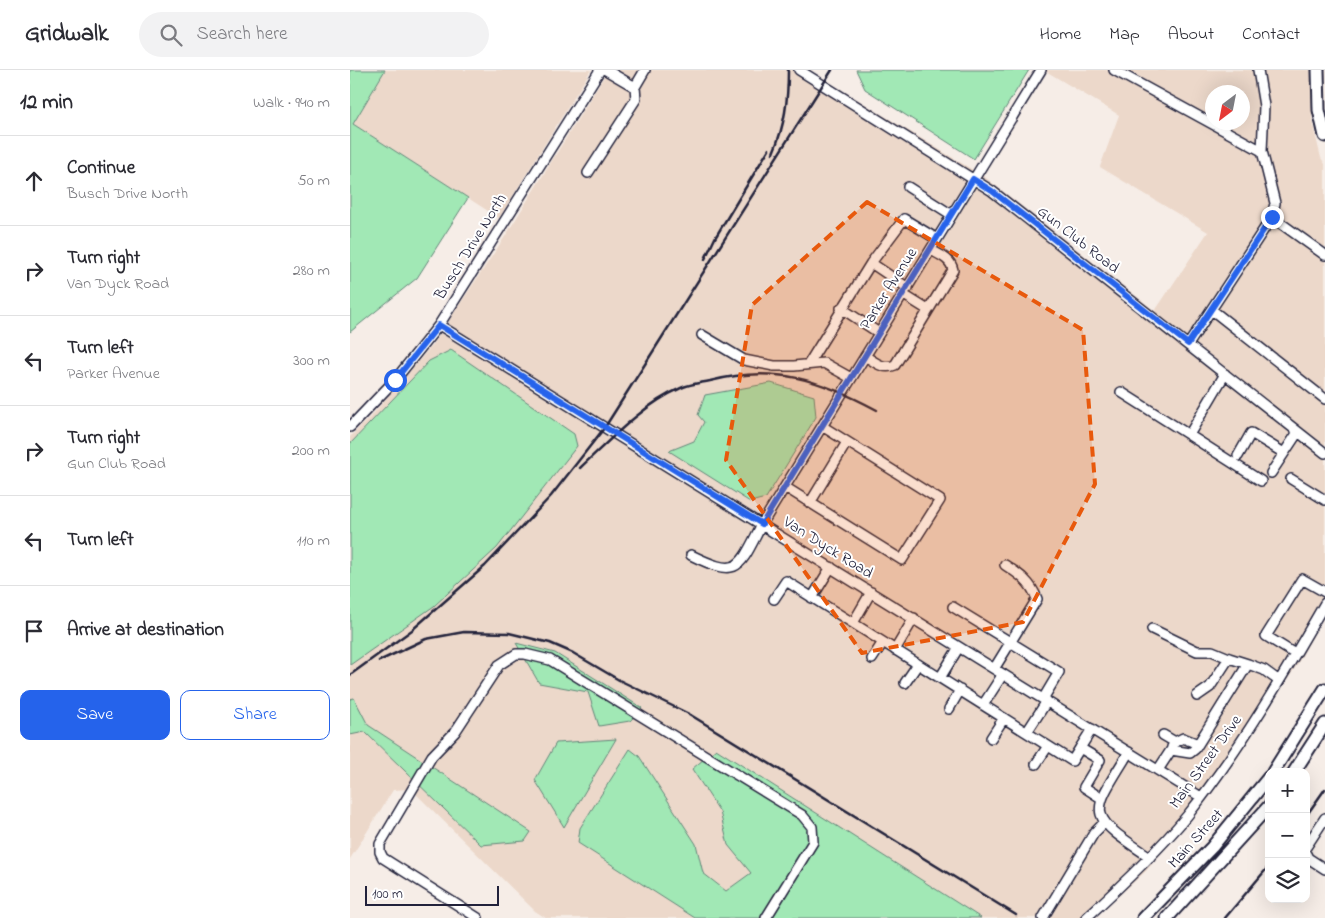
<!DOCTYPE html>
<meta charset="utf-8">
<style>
:root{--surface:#fff;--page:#f2f2f3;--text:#2b2b33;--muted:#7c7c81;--line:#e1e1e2;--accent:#2563eb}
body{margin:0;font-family:"Indie Flower",sans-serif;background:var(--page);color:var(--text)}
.controls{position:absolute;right:15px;bottom:15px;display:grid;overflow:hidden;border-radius:10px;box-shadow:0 5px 20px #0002}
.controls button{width:45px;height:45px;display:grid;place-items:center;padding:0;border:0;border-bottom:1px solid var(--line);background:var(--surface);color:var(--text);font:25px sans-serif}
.compass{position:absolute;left:855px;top:15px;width:45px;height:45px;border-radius:50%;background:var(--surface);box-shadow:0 5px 20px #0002;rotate:212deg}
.scale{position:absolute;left:15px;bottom:12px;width:134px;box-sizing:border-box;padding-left:5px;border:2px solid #22223b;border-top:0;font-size:14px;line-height:18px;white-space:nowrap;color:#22223b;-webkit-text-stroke:4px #fff;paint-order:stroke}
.stop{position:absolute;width:15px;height:15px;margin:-11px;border:4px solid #2563eb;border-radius:50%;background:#fff}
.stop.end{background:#2563eb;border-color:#fff;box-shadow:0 1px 5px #0008}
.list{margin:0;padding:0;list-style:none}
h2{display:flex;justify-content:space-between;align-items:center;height:65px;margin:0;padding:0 20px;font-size:21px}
h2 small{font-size:16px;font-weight:400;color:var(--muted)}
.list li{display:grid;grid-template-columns:32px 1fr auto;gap:15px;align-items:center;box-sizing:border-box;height:90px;padding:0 20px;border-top:1px solid var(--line)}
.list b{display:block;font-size:19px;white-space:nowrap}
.list p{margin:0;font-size:16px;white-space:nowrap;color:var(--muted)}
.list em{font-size:16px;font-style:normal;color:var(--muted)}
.actions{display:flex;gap:10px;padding:15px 20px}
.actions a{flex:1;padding:11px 0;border:1px solid var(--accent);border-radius:10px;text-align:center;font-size:18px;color:var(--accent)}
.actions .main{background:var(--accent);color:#fff}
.icon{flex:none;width:28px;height:28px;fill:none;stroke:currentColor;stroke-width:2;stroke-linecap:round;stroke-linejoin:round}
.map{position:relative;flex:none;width:975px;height:848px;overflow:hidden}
header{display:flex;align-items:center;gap:30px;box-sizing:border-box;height:70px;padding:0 25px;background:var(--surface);border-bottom:1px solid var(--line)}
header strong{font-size:24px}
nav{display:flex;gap:28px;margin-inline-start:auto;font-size:18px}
.search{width:350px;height:45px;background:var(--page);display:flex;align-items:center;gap:12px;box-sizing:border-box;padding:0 18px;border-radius:28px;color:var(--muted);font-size:19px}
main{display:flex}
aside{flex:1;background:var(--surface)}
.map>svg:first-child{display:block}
.built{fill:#ecd8ca;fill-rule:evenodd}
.green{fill:#a1e8b5;stroke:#628578}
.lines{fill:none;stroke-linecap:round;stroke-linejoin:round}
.minor-casing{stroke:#22223b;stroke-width:12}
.major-casing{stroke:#22223b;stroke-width:15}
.minor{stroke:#fff;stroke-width:9}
.major{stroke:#fff;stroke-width:11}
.rail{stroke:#22223b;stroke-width:2.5}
.route{stroke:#2563eb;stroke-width:6}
.marked{fill:#e8590c;fill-opacity:0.2;stroke:#e8590c;stroke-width:4;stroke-dasharray:10 6;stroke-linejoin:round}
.labels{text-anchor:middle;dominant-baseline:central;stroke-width:4;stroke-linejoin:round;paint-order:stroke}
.street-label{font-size:16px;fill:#22223b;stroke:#fff}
</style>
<header>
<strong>Gridwalk</strong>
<div class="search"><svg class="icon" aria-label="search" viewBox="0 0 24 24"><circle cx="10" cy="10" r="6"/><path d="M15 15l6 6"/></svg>Search here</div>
<nav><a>Home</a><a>Map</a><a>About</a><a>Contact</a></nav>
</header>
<main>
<aside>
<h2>12 min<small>Walk · 940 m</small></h2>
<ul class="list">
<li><svg class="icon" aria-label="ahead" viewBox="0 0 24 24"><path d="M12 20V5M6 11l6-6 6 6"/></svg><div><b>Continue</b><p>Busch Drive North</p></div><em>50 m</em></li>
<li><svg class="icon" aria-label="right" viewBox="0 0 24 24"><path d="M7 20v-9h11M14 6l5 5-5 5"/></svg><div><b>Turn right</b><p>Van Dyck Road</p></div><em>280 m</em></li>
<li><svg class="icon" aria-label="left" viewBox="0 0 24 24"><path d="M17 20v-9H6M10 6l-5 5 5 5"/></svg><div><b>Turn left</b><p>Parker Avenue</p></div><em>300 m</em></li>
<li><svg class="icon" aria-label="right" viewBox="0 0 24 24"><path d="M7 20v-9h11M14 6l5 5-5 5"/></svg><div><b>Turn right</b><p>Gun Club Road</p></div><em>200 m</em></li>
<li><svg class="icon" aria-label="left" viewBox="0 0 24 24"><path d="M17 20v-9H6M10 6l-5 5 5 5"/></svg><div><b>Turn left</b></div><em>110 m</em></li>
<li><svg class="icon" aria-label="arrive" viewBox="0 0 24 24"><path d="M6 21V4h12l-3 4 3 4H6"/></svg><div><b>Arrive at destination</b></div></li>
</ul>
<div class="actions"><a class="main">Save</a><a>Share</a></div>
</aside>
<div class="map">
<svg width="975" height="848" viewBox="0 0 975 848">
<rect width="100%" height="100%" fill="#f6ede7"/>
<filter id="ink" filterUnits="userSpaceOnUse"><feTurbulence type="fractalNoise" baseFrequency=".02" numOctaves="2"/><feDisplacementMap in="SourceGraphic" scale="10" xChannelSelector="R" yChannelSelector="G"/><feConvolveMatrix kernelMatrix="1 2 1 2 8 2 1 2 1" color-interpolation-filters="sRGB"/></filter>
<g filter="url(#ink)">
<path class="built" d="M35,0H241L149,148L3,54Z
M258,0H459L636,108L805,241L858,162L750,97L769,45L694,0H961L962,51L971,88L975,94V543L947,595L860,726L796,801L744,848H196L185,841L61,719L43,720L0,789V367L24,343L84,273L156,165ZM862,22H892V52H862Z"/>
<path class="green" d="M0,0H35L3,54L118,128L67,208L0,262Z
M506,0H679L624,89L515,19Z
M101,280L224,364L227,376L147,478L84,536L0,595V374L79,291Z
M421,313L464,326L466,347L416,428L400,432L319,381L344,371L354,352L348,345L355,325Z
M166,573L205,583L292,638L280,651L249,656L238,622L189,613Z
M4,628L18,655L181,762L175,771L131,775L15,662L0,665V629Z
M266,669L214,757L185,710L206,673Z
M280,679L289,686L346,774L353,803L376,821L401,803L378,775L370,742L342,699L366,679L631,848H345L228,773L230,758Z"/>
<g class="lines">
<g class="minor-casing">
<path id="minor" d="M256,0L285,17L295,0
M449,0L642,121L975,383
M764,0L912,81
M238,103L286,29L285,17
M558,117L602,145
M922,147L975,185
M521,193L558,218
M554,225L578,240
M491,238L529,263
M862,240L975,329
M89,255L851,727
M352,265L394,290L424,296H444L474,293L501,308
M838,275L922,147L925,133L912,81L914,36L908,0
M515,286C525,292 533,300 545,295L603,200C601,189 590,185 581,180
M459,293L521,193L554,149L587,169
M875,304L839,365L911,411
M771,322L839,365
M0,357L45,310L89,255L250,0
M888,386L901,363L934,383
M921,403L948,362
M941,409L975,430
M435,417L552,490L590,430L472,356
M460,433L497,372
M341,485C390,509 389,498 412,454L691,0
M462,528L481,497
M424,529L436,511L722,691L730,678L750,690L734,717L751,728
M603,537L709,602L693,629
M503,553L521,522
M802,559L847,581H862L879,588
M545,580L564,548
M945,584L916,566L952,509L975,522
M522,589L533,572
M644,599L687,529C681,512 669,504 655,495
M590,608L609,577
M555,613L568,594
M847,626L860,617L879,588L898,594
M633,635L653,604
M599,639L610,620
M677,662L697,631
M813,665L825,672L822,677
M641,668L654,648
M825,672L833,668L848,674
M730,678L742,659
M779,682C740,745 735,744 800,787
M686,694L698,676
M808,700L821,680L840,683L845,679L898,594L914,600L929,611
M956,777L975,748
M956,784L958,788L975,799
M128,848L33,788L30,782V774L82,686L105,662L149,595L166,584H175L200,590L452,745L462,757L463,772L416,848
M693,848L744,763L754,753
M736,848C771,816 806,783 837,746C890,680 933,606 975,533"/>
</g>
<g class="major-casing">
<path id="major" d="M968,0L969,40L975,66
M923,702L975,619
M944,702L975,654
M793,848L862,777L919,707
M817,848L919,736"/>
</g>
<use href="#minor" class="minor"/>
<use href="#major" class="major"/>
<path class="rail" d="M423,83C435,55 438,30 438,0
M355,189L365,168L419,79
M230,398C260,370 292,335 331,318C340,314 351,313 360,311C424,294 471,310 527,340
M29,591L76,569L114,562L159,563L200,573L223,583L269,610L339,644L666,845
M0,605L62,560L135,496L201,426L255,357L482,0
M956,746L975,719
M875,848L919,796"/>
</g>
</g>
<g class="lines" filter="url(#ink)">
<path class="route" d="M45,310L89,255L412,454L623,109L642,121L838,274L922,147"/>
</g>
<path class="marked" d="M517,132L733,260L745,414L673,552L512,583L376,390L402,235Z"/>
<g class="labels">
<g class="street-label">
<text transform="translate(728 170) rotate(38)">Gun Club Road</text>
<text transform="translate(121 177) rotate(-58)">Busch Drive North</text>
<text transform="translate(539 219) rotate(-58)">Parker Avenue</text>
<text transform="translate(478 478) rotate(32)">Van Dyck Road</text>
<text transform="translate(856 692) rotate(-54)">Main Street Drive</text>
<text transform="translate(846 769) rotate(-48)">Main Street</text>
</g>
</g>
</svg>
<div class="controls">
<button>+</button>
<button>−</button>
<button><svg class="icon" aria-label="layers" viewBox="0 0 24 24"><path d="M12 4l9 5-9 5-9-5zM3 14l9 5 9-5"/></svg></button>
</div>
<svg class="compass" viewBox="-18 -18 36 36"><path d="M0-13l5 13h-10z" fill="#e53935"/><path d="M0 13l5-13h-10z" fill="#7c7c81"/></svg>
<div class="scale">100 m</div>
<div class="stop" style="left:45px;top:310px"></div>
<div class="stop end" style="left:922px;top:147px"></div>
</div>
</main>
